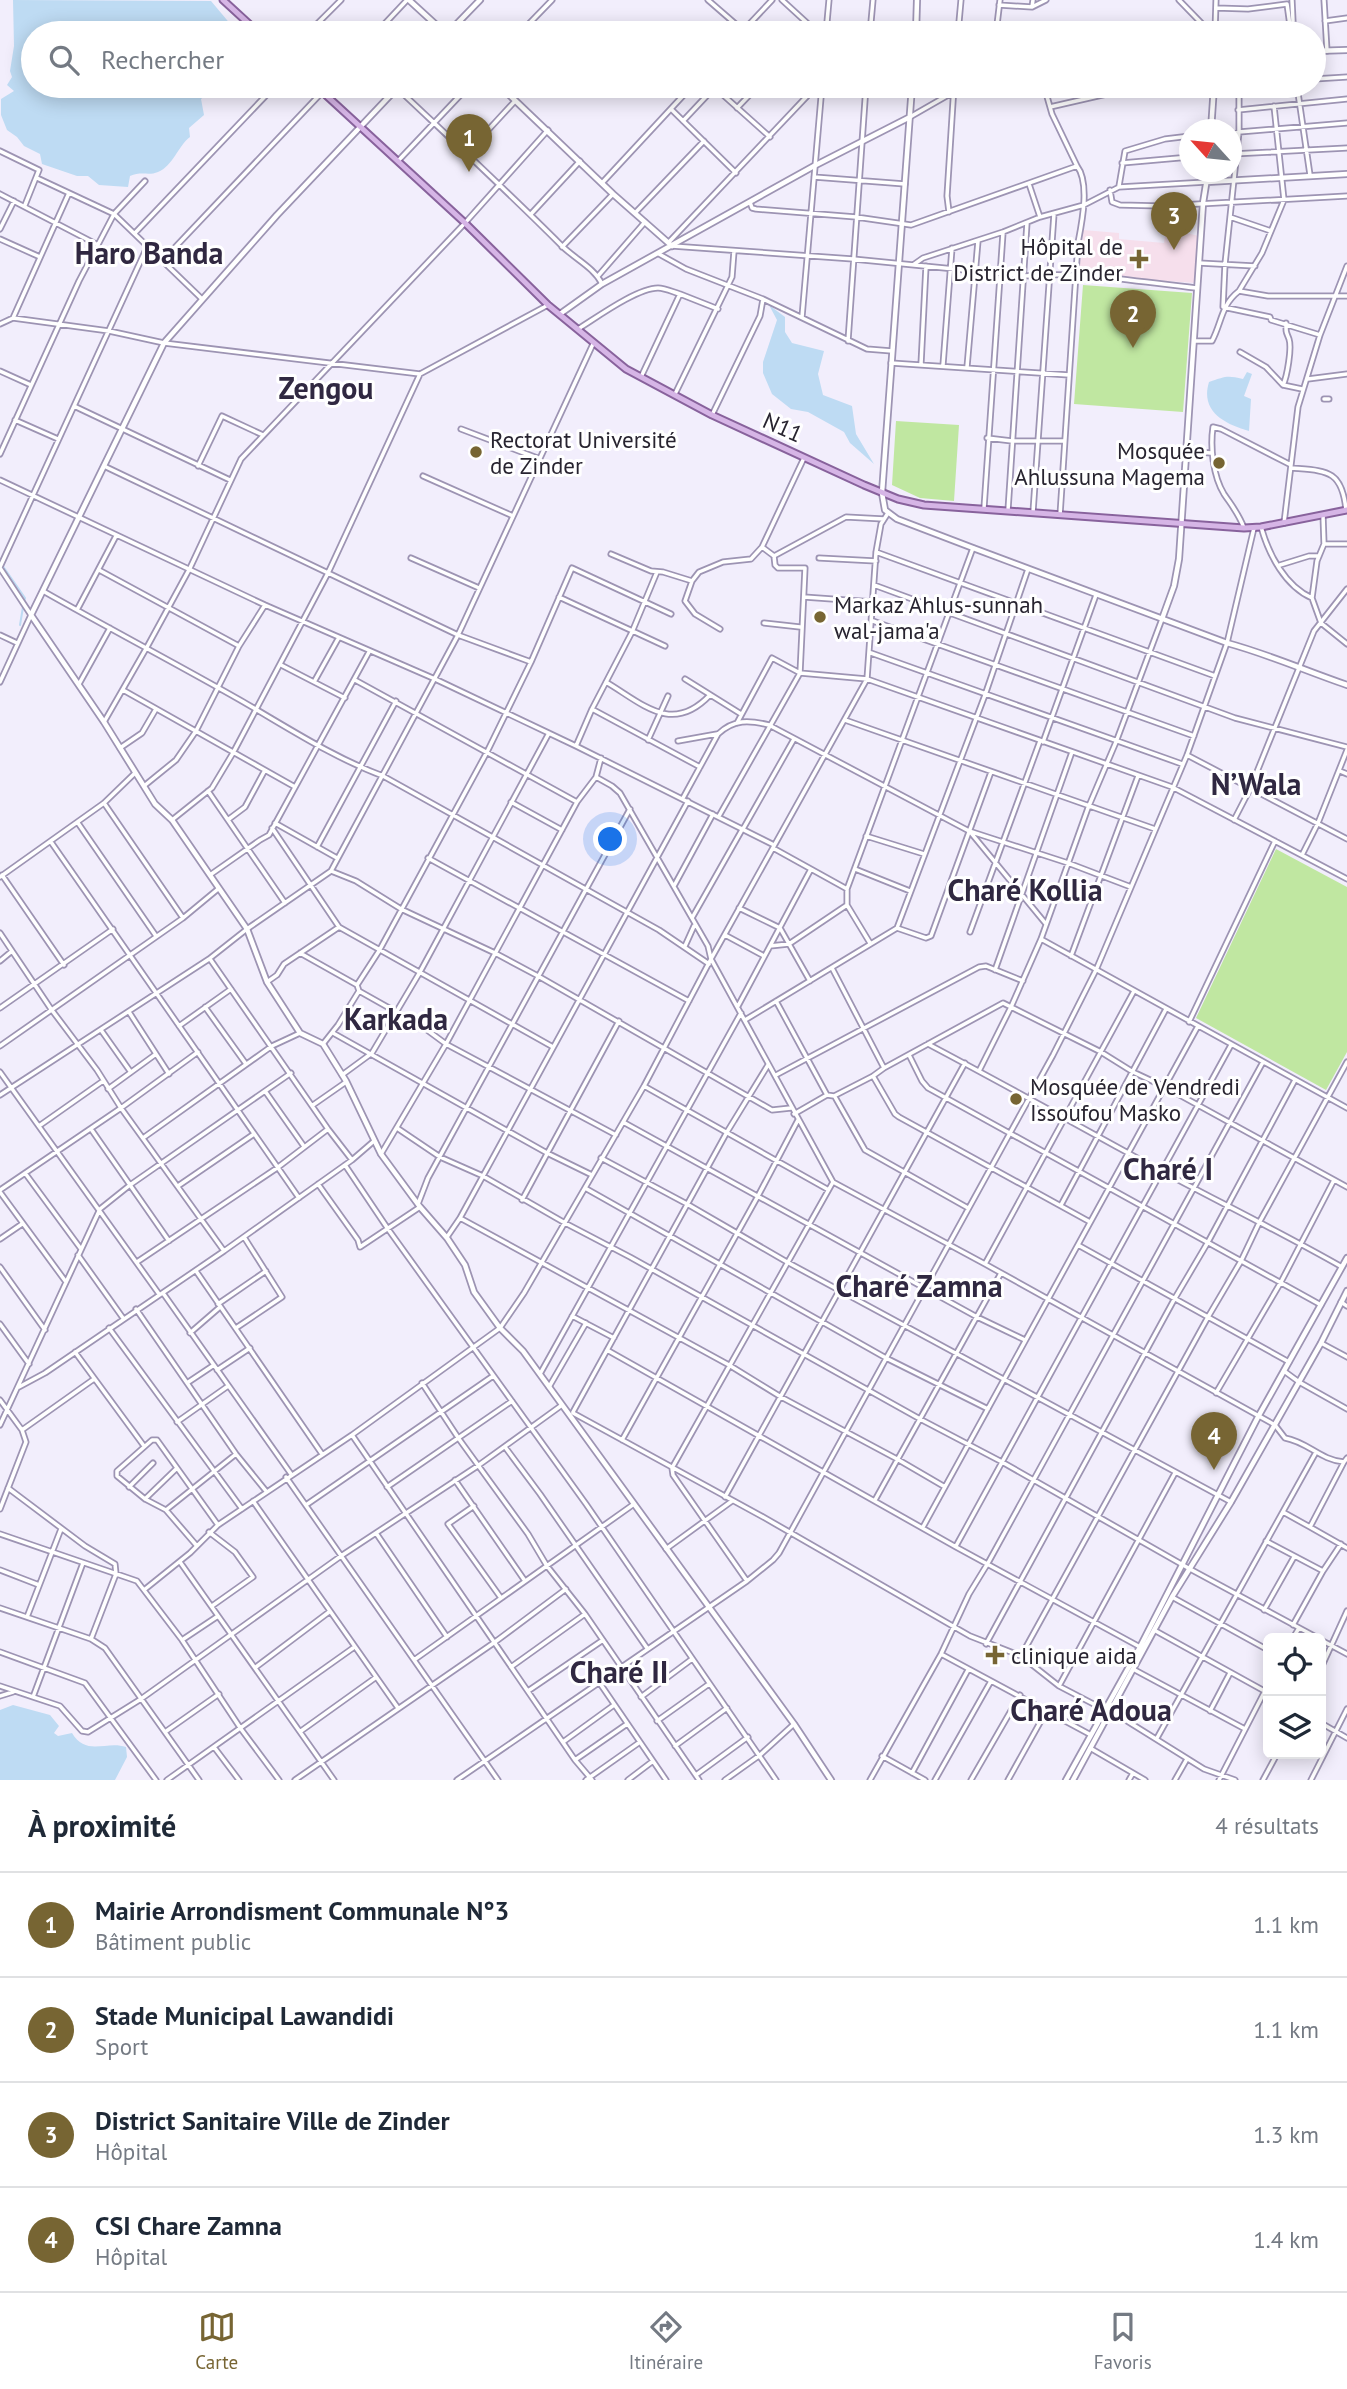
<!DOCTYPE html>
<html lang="fr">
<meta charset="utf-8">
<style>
:root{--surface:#fff;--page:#f6f6f7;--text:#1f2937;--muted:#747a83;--line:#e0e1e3;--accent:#776533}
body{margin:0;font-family:"PT Sans",sans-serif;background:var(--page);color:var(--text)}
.controls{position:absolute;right:21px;bottom:21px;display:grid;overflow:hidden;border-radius:10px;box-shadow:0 4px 18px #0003}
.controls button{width:63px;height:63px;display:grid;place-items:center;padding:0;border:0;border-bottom:2px solid var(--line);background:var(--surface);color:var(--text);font:35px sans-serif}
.compass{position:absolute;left:1179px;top:119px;width:63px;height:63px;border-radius:50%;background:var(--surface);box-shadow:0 4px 18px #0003;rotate:297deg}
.you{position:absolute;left:611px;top:840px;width:24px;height:24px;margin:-18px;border:5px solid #fff;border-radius:50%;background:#1a73e8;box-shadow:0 0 0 10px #1a73e833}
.badge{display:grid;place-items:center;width:46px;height:46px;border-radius:50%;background:var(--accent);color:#fff;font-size:23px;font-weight:700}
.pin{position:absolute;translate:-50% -58px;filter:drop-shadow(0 2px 4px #0008)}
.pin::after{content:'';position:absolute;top:37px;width:24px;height:21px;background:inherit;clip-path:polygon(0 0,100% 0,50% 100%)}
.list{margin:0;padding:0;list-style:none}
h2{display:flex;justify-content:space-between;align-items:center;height:91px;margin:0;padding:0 28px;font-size:30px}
h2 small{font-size:23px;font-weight:400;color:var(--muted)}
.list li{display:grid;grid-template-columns:46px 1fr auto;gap:21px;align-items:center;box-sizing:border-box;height:105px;padding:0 28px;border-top:2px solid var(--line)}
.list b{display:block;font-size:26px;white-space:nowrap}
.list p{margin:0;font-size:23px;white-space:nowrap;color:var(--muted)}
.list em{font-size:23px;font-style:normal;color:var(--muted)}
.icon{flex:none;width:38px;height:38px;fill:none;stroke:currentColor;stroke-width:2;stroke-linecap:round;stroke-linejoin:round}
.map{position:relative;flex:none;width:1347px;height:1780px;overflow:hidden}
.search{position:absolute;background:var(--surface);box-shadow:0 4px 18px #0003;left:21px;right:21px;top:21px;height:77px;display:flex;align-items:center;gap:18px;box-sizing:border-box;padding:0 24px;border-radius:38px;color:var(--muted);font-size:26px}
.sheet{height:511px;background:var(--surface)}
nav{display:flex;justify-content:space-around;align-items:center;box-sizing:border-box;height:98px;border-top:2px solid var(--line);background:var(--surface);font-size:19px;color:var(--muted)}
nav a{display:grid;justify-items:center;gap:4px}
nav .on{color:var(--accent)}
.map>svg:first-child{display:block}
.medical{fill:#f6dfec}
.green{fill:#c0e7a1}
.water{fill:#bedbf3}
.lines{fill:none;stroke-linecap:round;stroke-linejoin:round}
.stream{stroke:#bedbf3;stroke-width:2}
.minor-casing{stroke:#9d94b3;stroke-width:7}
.tertiary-casing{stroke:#9d94b3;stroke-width:8}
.primary-casing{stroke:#88629c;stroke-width:9}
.minor{stroke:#fff;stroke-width:3.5}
.tertiary{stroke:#fff;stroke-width:4.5}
.primary{stroke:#d6b5e6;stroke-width:5}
.poi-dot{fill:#776533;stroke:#fff;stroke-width:2.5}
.labels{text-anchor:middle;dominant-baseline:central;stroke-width:6;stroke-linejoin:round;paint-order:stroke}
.poi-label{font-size:23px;fill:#282430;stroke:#fff;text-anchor:start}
.street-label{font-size:23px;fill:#282430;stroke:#fff}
.district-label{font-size:30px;font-weight:bold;fill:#302841;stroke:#fff}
</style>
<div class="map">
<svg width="1347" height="1780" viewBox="0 0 1347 1780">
<rect width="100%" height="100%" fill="#f2eefc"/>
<path class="medical" d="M1083,230L1119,233V239L1164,243L1165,236L1182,232L1199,236L1195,283L1079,275Z"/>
<path class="green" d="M1083,285L1192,293L1183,412L1074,404Z
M896,421L959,425L954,501L920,498L892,485Z
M1276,849L1347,887V1052L1326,1090L1196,1018Z"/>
<path class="water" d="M13,0L211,1L232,26L230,33H33V86H218L201,99L204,115L189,128L190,137C178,146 173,166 158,172C149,176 141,171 130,176L128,187L99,185L88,176H77L42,164L40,154L24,146L17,137L7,130L1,115V99L14,91L7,85L12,77L10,71L14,46Z
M769,305L785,317V332L792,343L824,351L818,374L823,395L852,406L856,434L874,464L850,443L844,432L808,412L791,409L772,394L763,373V362L777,320Z
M1247,372L1252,374L1244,396L1251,399L1249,431C1224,424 1200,411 1209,382C1225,377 1226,375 1243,379Z
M13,1705L50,1715L59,1726L54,1733L58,1736L72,1733C86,1757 107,1740 126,1747L127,1757L115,1780H0V1710Z"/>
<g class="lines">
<path class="stream" d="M0,562L25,598L24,602
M20,625L23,607"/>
<g class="minor-casing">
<path id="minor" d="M708,0L746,33
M782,0L818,33
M1179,0L1211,33
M1292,0L1293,21
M1324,0L1327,51
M999,5L1032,7L1046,0
M1032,7L1033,0
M1216,8L1248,9L1287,4L1291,33
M1325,21L1347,18
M308,33L341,0
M376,33L407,0
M520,33L552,0
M741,33L772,0
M826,33L829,0
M870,33L873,0
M958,33L961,0
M996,33L1000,0
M1215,33L1216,0
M1314,79L1347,77
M713,86L770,137
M804,86L811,92L821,93
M1044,86L1052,114L1077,166
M1239,86V132L1225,264L1223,307L1270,317L1271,320L1320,335
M1297,86L1310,175
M397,88C452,140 507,191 560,244C573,258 594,267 602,284
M1050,107L1111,93L1152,90L1175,86
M737,108L758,86
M671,109L736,173
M1238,110L1347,99
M910,117L964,86
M683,121L715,87
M1232,134L1239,132L1347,123
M0,151L39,170L25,205
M467,153L515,101
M1232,154L1347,148
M398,161L469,86
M1122,163L1190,157
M814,177L905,184
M37,178L114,214L202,299
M602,183L692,86
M1029,184L1040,217
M1119,186L1125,151L1165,139L1190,136
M1110,190L1112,202L1120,205L1162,206L1347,196
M0,194L98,245
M750,202L752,208L756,209L856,217L911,225L1077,166C1090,183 1082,222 1078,243L1060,515
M636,212L704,141
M949,212L947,196L954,86
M531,214L580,161
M1230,217L1271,231
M0,229L14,201
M135,233L275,86
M0,239L40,257
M669,242L811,92
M672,246L853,259L1025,276C1082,271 1140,282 1196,288
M562,247L613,194
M659,254L686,269L763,299L867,349L892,351
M163,260L328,86
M1199,263L1255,266
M913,265L923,258L1003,232L1040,217L1084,205L1119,187L1207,182
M598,276L645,222
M1239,291L1262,253L1284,200L1274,106
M802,317L822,86
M13,318L69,193
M0,324L13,318L109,331L164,343L420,374L548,305
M578,329C596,318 637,288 658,288C665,288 673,292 680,294
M848,341L866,86
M1195,341H1212C1222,322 1221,305 1239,291L1268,296H1347
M1240,352L1266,367L1283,385L1302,389
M891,363L1069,375
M921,364L926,266
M943,365L952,248
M967,367L978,241
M0,371L31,385
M641,377L680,294L718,309
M1308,379L1347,374
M1283,385C1287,377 1292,348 1289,339C1286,331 1286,334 1286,323
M675,394L732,277L734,251
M1324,399H1329
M74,406L230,480
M712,415L760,316L763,299
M15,420L58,439
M461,429L540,459
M987,438L1012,441H1064
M1185,451L1211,453
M0,454L79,281L114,214L145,181
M104,466L458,635L531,662
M198,466L222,416L263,435
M1291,468C1326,471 1342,469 1346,510
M423,476L513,516
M0,480L265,605L435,679L576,746L774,845
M984,508L1003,233
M1008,510L1027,223
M1033,512L1054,214
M1323,515L1324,544L1317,561L1312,598L1321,623L1347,644
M1284,523L1298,407L1320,335L1347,266
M1261,527C1269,555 1285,586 1312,598
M1244,528C1239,514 1232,506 1224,494C1213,476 1210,447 1213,427L1221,429L1291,465
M1325,544H1347
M762,547L804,458
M876,552L1215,676
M611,554L651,571L663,572L692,581
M774,556L846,517L884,519
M411,558L479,588
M819,558L876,561
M1280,565L1309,556H1319
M0,567L148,245
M0,568L31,615L0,682
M99,570L239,646
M874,585L1235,718L1347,747
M43,591C108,628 175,663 240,700C287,727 332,757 383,776L659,930L709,964
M559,597L665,646
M804,597L874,602
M77,610L116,536
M873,621L1194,736
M764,623L800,627
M0,635L17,643
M871,653L1182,764
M281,665L345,698
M685,679L741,714
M355,680L577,802
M314,682L338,639
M606,682C643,704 672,735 710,695
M79,684L110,628
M123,690L295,787
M592,709L700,767
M845,720L1155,829
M104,722L147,647L190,568L241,459L465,223L548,130
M737,723L772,658L800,673L867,679L1172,787L1347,879
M648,740L668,696
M678,741L717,734
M1043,742L1096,595
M576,746L592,709L632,632L657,572
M120,748L142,733L156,709
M1187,755L1347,839
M1340,771L1347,774
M596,777L612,786L620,793L708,946L711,959L833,1182L985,1264L1275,1425L1285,1438C1308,1442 1320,1460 1344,1462L1347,1458
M144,786L176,760L196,731L239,646L265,605
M208,791L285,903
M683,798L718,734C734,719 749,720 769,725L969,831L1068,863L1131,887
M511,802L562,830
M104,803L183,918
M719,816L800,673L805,568H778L775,565L774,556L762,547L751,559L723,562L699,572L692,581L685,601L695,614L720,629
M229,819L245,807L265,770
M172,820L212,788L233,753L328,573L420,374
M1234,820L1250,789L1314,631L1347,589
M78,823L156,936
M275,823L337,858
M272,828L339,927
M743,829L794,739
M971,833L1046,924
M866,836L924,854
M51,842L299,1198
M317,847L396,701
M773,848L847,889
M1302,855L1318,823L1347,750
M428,858L689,1001
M855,869L910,891
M331,871L356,881L401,909L495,953L538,976L772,1110L791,1108
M2,875L64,965
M210,875L260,840L269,835L369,652
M0,877L104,803L135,773
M674,886L713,814
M739,908L780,928L810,981
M692,918L743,828
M897,928L926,938L931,936L991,772
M970,932L1040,741
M0,933L51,1009L97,1070L121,1108L224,1251L352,1160L374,1141
M725,935L764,956
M1041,939L1347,1108
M870,943L847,905V889L973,548
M685,946L694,926
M770,946L789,944L847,905
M300,953L357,985
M1071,956L1138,776
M210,959L328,1129L352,1160
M0,961L12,951
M832,968L884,1068
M995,970L1072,752
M267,982L277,975L284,964L339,927L553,1047
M359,991L423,1027L446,1044L616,1135
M776,1001L827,1095
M738,1006L811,869
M205,1007L246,1064
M0,1008L113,929
M129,1012L169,1074
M745,1020L897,928L985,695L1028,569
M1189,1022L1275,841
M179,1026L231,989
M101,1030L130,1071
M333,1033L547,1153L592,1175
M323,1044L338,1025L359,991L357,985L379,951L487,752L531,662L572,568L671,614
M928,1044C996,1080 1063,1117 1130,1154C1200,1193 1272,1227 1342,1267
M0,1046L183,918L218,889
M909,1055L922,1081L928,1088L1321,1305
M979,1071L1011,1007L1041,939L1088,808L1116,742L1162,619
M0,1072L159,1294
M342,1075L372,1053L420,972L549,733
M776,1075L979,967L986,966L1023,981
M873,1076L895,1114L899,1117L1090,1222
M644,1086L827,1189
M108,1089L156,1054
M265,1091L303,1145
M0,1095L209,959L247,929L331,871L458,635L593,344
M835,1097L865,1150L968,1208
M313,1105L346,1082
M794,1114L827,1095L834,1096L873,1076L884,1068L1003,1003L1101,1052L1133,1072L1165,1087L1347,1187
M623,1122L977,1317L1025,1340
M39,1126L103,1081
M397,1128L440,1157L483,1176L565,1223L630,1257L920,1419L1002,1462L1190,1569L1318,1638
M91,1129L169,1241
M143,1138L272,1046L300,1033
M381,1154L446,1044L577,802L596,777L601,758
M601,1158L687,1204L787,1262L1231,1502
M345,1165L388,1229L586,1504L776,1780
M25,1173L81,1249
M318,1184L358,1240L360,1247L420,1207
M178,1186L254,1134
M585,1188L886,1358L988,1409
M0,1190L121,1108L198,1052
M0,1192L66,1282
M522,1200L619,1021
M418,1204L428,1178L630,809
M1061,1205L1166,1009
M460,1218L729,1365L781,1397L897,1459L945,1487
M447,1237L460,1218L688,801
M0,1239L22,1224
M1078,1245L1289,1362
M78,1255L123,1318
M137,1262L277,1168L328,1129
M985,1264L1134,991
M0,1267L45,1330
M196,1271L322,1454
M163,1293L291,1474
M1341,1302L1347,1306
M218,1304L266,1271
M136,1309L236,1454L266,1491
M572,1316L614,1338
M0,1324L29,1364
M109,1328L242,1509
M236,1328L282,1297L244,1237
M190,1333L220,1307
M1321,1343L1347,1357
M607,1350L956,1547L1140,1647
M75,1352L144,1446
M217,1370L250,1348
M1284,1371L1299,1382L1347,1409
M540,1374L741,1013
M187,1383L214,1365
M422,1383L459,1439L528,1534L547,1566L585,1614L699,1780
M19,1387L45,1373L224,1251
M549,1387L586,1323
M1216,1393L1281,1282L1334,1180
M0,1400L22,1430L26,1442L0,1509
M573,1412L727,1132L768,1065
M573,1413L765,1518L970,1636L1021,1656L1059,1686L1105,1710L1111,1711L1204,1769L1235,1780
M177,1422L228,1386
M0,1425L100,1209L130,1185L291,1073
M22,1430L94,1379
M352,1435L575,1760L592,1780
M622,1440L758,1196L798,1120
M505,1447L540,1494L647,1648
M1344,1462L1310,1527L1347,1548
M286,1477L498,1780
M455,1480L525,1581
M129,1487L153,1463
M387,1487L512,1401
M8,1488L85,1546L115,1564L116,1574L91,1639
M725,1497L965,1063
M145,1499L176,1469
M875,1500L1001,1273
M253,1501L398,1708
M306,1505L493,1376
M474,1506L448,1524L501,1598
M166,1510L236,1454
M1283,1512L1310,1527
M923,1527L1198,1026
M209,1532L235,1552L253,1577L212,1606
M376,1533L447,1637
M0,1534L137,1581L182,1640L241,1729L279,1780
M1266,1541L1323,1571
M197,1546L166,1510L145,1499L117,1476V1471L152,1440H157L218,1525
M956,1546L1231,1045
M666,1549L732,1501
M180,1562L334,1780
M0,1570L39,1585
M747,1581L673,1475L672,1468L833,1182
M144,1590L190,1553L218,1525L352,1435L500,1328L524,1293L644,1086L711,959L867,679L876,552L881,524L888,513
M1172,1597L1268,1650
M0,1608L91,1639L105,1648L199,1780
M1264,1610L1294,1557
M27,1617L61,1529
M1293,1625L1323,1571L1341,1544
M1154,1630L1268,1693
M1293,1638L1299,1628
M182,1640L218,1616
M1321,1640L1347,1654
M986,1644L1175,1298L1208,1242L1295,1080
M0,1652L85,1683L156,1780
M941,1654L1091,1735
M1021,1656L1208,1317L1241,1261L1260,1221L1347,1062
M414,1660L634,1504
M256,1667L329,1612
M511,1667L585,1614
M1321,1668L1347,1611
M1133,1669L1245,1729
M599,1682L666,1780
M0,1686L60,1706L82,1731L88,1732L141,1699L341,1556L479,1465L562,1405
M1059,1686L1175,1473
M528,1691L603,1640
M0,1696L13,1692
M33,1697L83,1563
M641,1697L692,1659
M1210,1711L1230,1673
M657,1721L709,1684
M1321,1723L1347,1738
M301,1731L375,1678
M165,1732L219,1694
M1157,1738L1315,1454
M563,1742L614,1705
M675,1746L727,1708
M214,1747L239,1780
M1090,1748L1145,1780
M882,1756L925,1780
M575,1760L627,1724
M912,1773L968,1670
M696,1775L748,1737
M167,1780L353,1648
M295,1780L495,1642L566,1589
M457,1780L747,1581L773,1560L779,1553L1053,1055L1096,970L1187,755L1227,643L1254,528
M586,1780L640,1742
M628,1780L653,1761
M725,1780L760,1755L794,1724
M870,1780L941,1654L969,1594L988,1563L1263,1062
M935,1780L991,1681
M971,1780L1020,1695
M1008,1780L1047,1710
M1129,1780L1133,1773
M1175,1780L1187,1759
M1219,1780L1268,1685
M1263,1780L1277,1754
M1311,1780L1347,1709"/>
</g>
<g class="tertiary-casing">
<path id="tertiary" d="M409,0L445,33
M448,33L480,0
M916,33L917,0
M1314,51L1347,50
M399,86L277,215L164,343L31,615L104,722L155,804L172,820L247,929L267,982L300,1033L323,1044L346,1081L381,1154L420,1207L447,1238L465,1265L474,1292L500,1328L523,1351L794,1724L831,1780
M500,86L613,194L672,246
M912,86L882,493L885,510L897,519L973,548L1227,643C1268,654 1306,671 1347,685
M1211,130L1214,86
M1207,182L1347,174
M560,314L602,284L814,166L910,117
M1162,619L1174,586L1179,559L1203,203L1208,172
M1066,1780L1140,1647L1258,1417L1347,1258
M1073,1780L1172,1597L1231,1502L1321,1343L1347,1291"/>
</g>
<g class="primary-casing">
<path id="primary" d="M223,0L259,33
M316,86L465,223L548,305L626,369L712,415L864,485L898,499L924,505L1244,528L1261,527L1347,510"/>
</g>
<use href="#minor" class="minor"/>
<use href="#tertiary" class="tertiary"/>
<use href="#primary" class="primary"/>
</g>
<g class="poi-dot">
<path d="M1135.5 248.5h7v7h7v7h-7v7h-7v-7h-7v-7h7z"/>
<circle cx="476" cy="452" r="7"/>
<circle cx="1219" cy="463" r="7"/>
<circle cx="820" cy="617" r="7"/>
<circle cx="1016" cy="1099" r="7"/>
<path d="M991.5 1644.5h7v7h7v7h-7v7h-7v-7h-7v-7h7z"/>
</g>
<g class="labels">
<g class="poi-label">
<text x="1123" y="246" text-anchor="end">Hôpital de<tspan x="1123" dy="26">District de Zinder</tspan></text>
<text x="490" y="439">Rectorat Université<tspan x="490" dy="26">de Zinder</tspan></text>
<text x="1205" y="450" text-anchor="end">Mosquée<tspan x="1205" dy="26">Ahlussuna Magema</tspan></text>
<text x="834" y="604">Markaz Ahlus-sunnah<tspan x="834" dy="26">wal-jama'a</tspan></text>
<text x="1030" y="1086">Mosquée de Vendredi<tspan x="1030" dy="26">Issoufou Masko</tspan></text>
<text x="1011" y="1655">clinique aida</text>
</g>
<g class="street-label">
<text transform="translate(783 427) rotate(24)">N11</text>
</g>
<g class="district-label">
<text x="149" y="252">Haro Banda</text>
<text x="326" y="387">Zengou</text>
<text x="1256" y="783">N’Wala</text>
<text x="1025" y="889">Charé Kollia</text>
<text x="396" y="1018">Karkada</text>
<text x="1168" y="1168">Charé I</text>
<text x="919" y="1285">Charé Zamna</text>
<text x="619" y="1671">Charé II</text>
<text x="1091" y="1709">Charé Adoua</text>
</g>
</g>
</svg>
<div class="controls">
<button><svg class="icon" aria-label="locate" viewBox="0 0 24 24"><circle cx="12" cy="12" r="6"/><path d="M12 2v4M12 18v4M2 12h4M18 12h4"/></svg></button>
<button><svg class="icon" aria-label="layers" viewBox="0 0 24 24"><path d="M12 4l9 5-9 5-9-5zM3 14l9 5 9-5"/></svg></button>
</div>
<svg class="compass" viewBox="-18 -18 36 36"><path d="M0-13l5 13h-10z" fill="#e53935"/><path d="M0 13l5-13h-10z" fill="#747a83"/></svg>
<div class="you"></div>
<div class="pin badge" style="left:469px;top:172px">1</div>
<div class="pin badge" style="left:1133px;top:348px">2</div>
<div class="pin badge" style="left:1174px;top:250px">3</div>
<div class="pin badge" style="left:1214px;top:1470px">4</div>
<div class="search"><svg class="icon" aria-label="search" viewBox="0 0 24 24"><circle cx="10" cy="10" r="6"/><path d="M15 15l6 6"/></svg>Rechercher</div>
</div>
<section class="sheet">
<h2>À proximité<small>4 résultats</small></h2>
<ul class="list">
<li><span class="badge">1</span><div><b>Mairie Arrondisment Communale N°3</b><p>Bâtiment public</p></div><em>1.1 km</em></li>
<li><span class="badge">2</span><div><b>Stade Municipal Lawandidi</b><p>Sport</p></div><em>1.1 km</em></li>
<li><span class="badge">3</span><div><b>District Sanitaire Ville de Zinder</b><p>Hôpital</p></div><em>1.3 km</em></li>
<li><span class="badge">4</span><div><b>CSI Chare Zamna</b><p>Hôpital</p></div><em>1.4 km</em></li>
</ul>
</section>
<nav>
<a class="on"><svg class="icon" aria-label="map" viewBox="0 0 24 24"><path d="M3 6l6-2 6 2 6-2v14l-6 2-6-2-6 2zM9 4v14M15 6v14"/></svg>Carte</a>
<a><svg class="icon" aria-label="directions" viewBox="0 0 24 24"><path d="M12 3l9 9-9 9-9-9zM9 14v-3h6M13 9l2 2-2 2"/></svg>Itinéraire</a>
<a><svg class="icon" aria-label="saved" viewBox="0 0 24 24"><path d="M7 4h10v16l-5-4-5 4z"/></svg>Favoris</a>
</nav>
